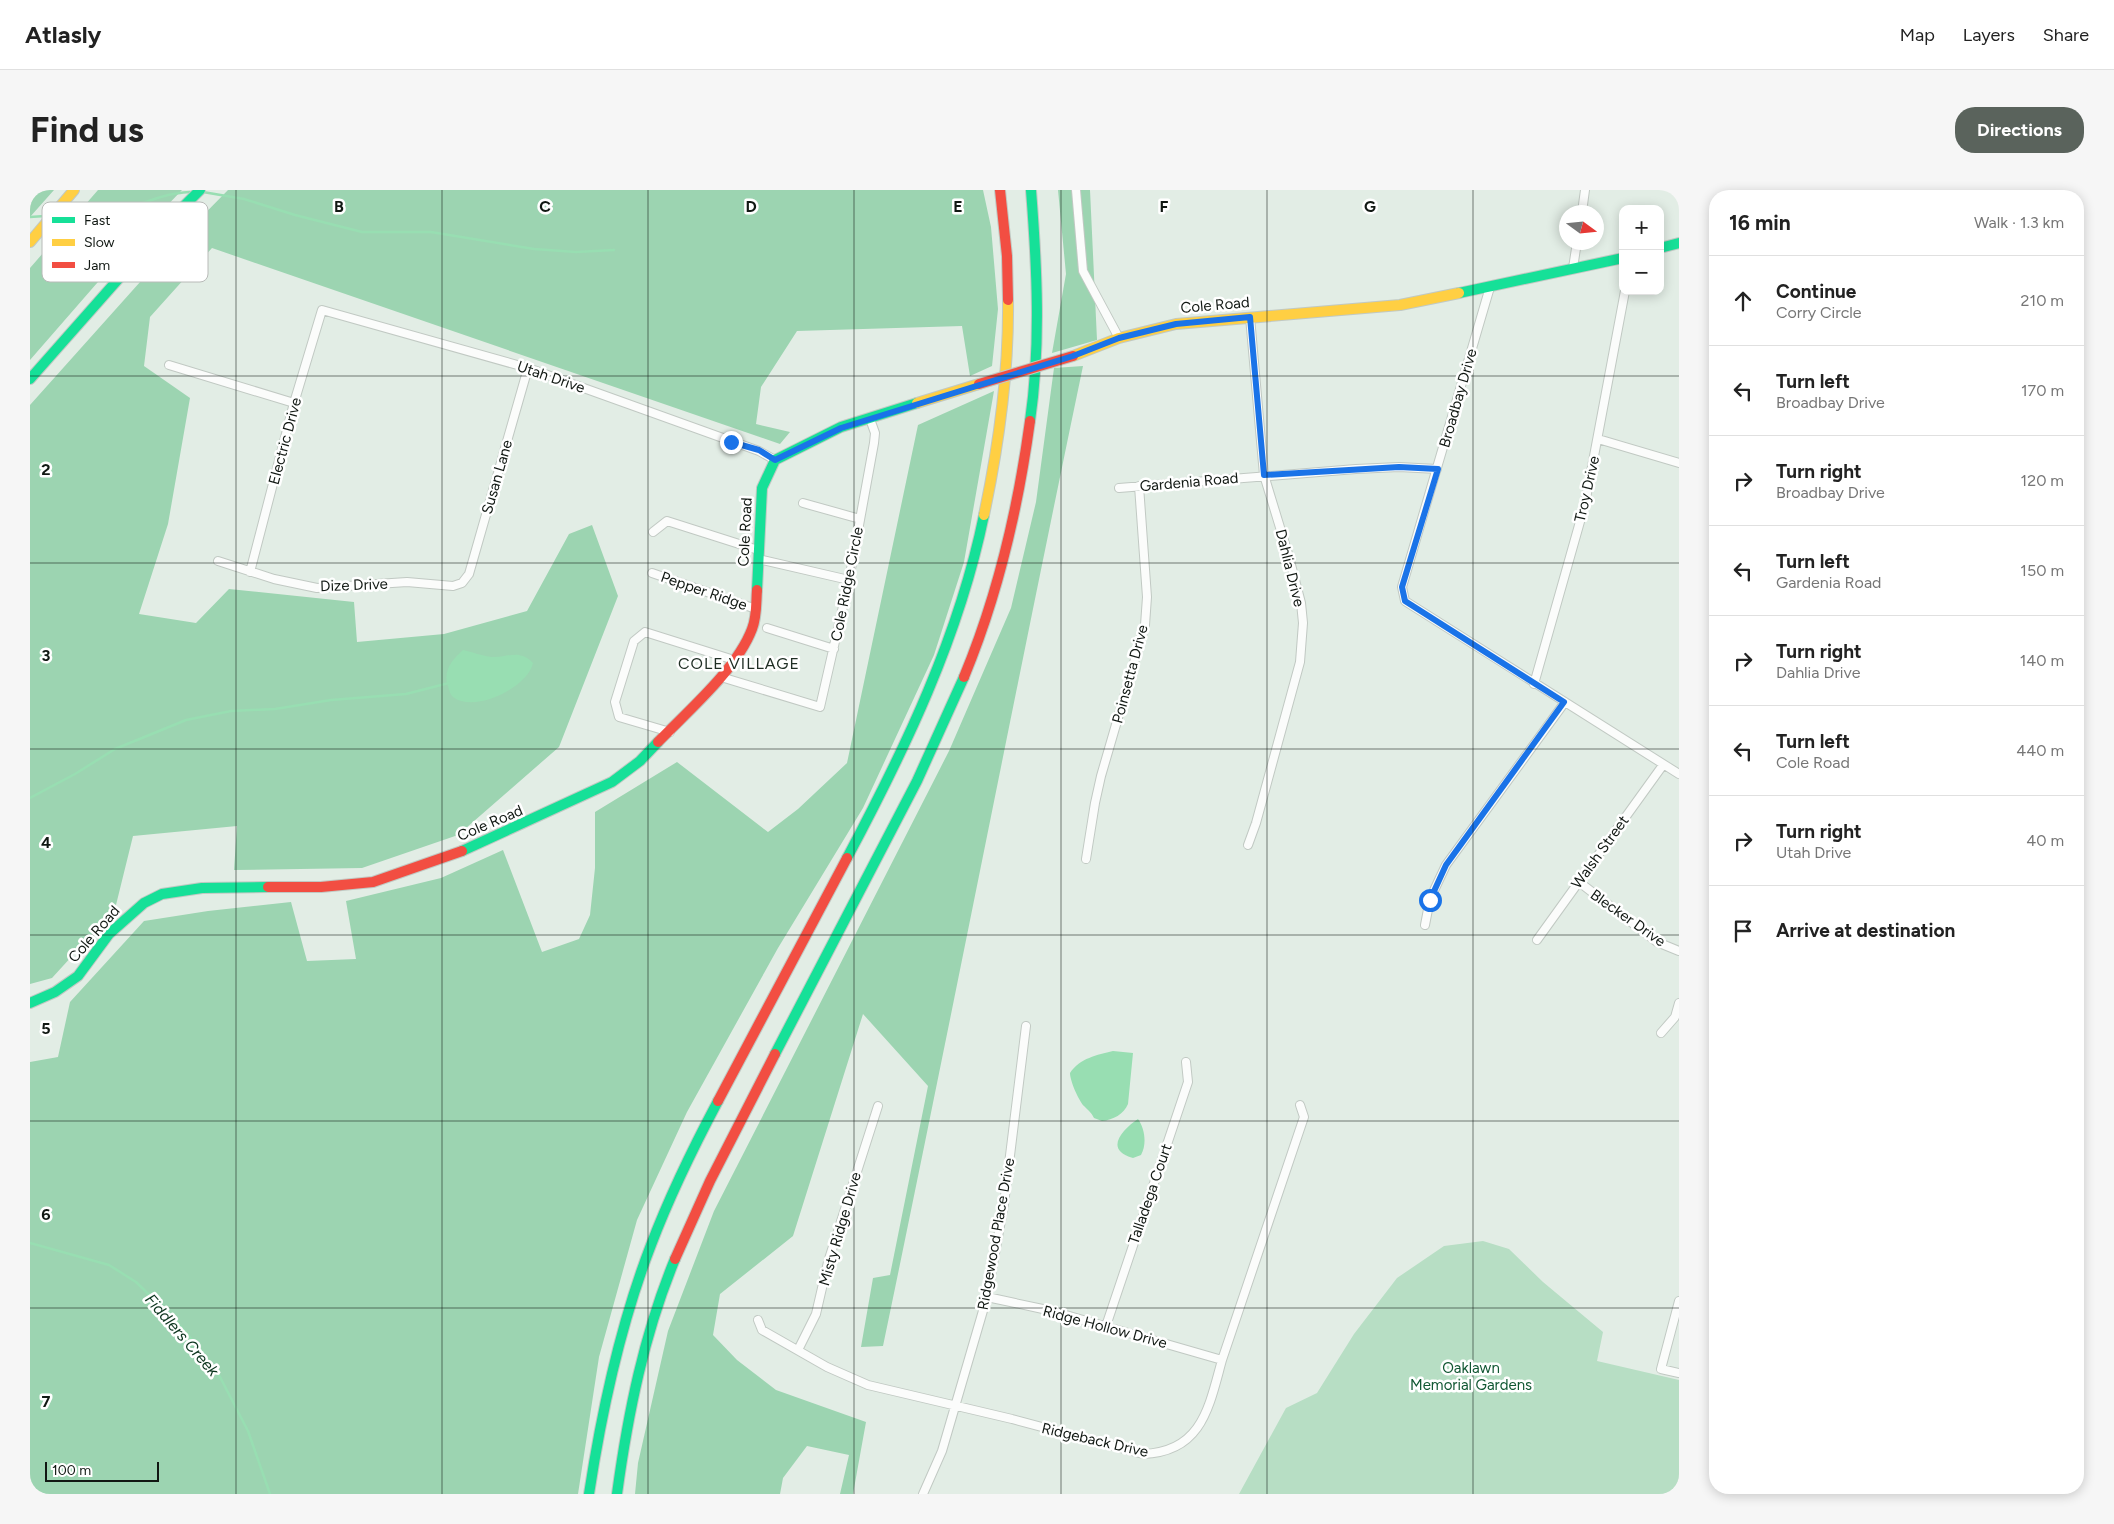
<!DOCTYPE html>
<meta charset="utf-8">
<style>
:root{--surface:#fff;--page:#f6f6f6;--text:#222;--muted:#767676;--line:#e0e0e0;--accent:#5a635c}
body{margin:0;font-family:Figtree,sans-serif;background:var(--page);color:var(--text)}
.controls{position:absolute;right:15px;top:15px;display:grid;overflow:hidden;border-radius:10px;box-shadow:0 2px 12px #0003}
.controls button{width:45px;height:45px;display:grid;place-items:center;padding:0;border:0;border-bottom:1px solid var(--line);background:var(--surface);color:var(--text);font:25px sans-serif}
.compass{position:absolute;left:1529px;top:15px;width:45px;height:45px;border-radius:50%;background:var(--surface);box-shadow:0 2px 12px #0003;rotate:105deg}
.scale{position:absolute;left:15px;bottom:12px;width:114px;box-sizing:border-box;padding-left:5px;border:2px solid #111813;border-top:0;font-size:14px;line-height:18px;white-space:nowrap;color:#111813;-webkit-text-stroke:4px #fff;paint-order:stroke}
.stop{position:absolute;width:15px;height:15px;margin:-11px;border:4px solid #1a73e8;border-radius:50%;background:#fff}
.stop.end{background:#1a73e8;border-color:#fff;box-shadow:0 1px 5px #0008}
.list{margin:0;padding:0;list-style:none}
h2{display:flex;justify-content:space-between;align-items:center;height:65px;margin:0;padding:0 20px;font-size:21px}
h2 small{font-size:16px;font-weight:400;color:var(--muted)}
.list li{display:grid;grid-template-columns:32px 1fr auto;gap:15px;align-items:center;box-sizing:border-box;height:90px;padding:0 20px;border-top:1px solid var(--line)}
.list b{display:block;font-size:19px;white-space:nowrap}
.list p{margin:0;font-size:16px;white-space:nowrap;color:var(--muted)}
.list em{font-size:16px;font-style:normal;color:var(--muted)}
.icon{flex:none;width:28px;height:28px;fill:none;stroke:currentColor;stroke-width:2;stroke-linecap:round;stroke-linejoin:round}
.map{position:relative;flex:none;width:1649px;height:1304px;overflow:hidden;border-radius:20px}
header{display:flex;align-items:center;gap:30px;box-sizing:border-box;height:70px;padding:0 25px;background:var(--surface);border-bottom:1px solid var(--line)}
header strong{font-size:24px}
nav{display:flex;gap:28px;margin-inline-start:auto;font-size:18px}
.intro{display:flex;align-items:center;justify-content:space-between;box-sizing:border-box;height:120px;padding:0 30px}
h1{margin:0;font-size:35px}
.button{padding:12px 22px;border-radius:20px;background:var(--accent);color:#fff;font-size:18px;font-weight:700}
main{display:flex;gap:30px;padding:0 30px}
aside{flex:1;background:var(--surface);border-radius:20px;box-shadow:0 2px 12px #0003}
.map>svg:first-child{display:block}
.green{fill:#b7dec4}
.forest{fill:#9cd4b1}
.water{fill:#98deb2}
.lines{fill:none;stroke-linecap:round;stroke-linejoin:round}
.stream{stroke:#98deb2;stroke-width:2.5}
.street-casing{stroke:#c1c9c3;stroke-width:10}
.fast-casing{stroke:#c1c9c3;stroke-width:12}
.slow-casing{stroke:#c1c9c3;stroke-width:12}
.jam-casing{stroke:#c1c9c3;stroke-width:12}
.street{stroke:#fbfcfb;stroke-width:8}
.fast{stroke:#16e098;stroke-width:10}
.slow{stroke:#ffcf43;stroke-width:10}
.jam{stroke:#f24e42;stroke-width:10}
.jam-bridge-casing{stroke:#c1c9c3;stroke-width:12;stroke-linecap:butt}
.jam-bridge{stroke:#f24e42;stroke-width:10}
.route{stroke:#1a73e8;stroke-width:6}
.grid{fill:none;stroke:#111813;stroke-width:1;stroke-opacity:0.55}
.labels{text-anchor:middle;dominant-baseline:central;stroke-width:5;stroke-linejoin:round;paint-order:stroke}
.street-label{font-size:15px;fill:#111813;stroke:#fff}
.park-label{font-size:15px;fill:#105732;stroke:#fff}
.neighbourhood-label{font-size:16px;letter-spacing:1px;fill:#202f25;stroke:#fff}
.water-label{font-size:16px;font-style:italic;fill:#0b341d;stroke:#fff}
.key{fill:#fff;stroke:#b8bab8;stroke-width:1}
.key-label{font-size:14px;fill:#111813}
.grid-label{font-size:16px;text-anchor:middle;font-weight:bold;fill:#111813;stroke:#fff;stroke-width:5;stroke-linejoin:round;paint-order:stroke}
</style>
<header>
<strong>Atlasly</strong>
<nav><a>Map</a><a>Layers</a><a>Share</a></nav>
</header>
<div class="intro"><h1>Find us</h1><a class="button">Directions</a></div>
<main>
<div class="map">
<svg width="1649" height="1304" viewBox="0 0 1649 1304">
<rect width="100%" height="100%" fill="#e2ede5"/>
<path class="green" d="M1453,1051L1479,1059L1513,1092L1573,1142L1567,1171L1649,1190V1304H1209L1256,1218L1287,1203L1324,1144L1367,1088L1414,1056Z"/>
<path class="forest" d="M0,0H24L0,27Z
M68,0H152L108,46L0,170V78Z
M198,0H953L961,37L968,119L962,176L940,186L932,136L767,141L731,197L726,234L760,242L750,254L182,58L120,127L114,176L160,208L138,334L109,424L166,433L199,399L324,412L327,452L414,444L497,421L539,344L562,335L588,406L529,557L428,645L332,678L204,680L207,636L103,646L85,719L22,788L0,794V215L136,63Z
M1028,0H1060L1067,150L1022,163L1036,84Z
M1053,176C985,502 921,830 853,1156L831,1157L843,1088L860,1085L898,896L833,824L763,1046L690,1104L683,1145L707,1170L746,1200L836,1232L823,1304H810L819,1265L777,1256L753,1288L750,1304H605L608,1273L638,1141L684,1021L919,561L981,418L1006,312L1024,178Z
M964,201L934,372L904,465L833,618L748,758L657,922L607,1030L569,1167L548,1304H0V872L28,867L40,812L114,731L178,721L261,712L277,771L326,769L316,711L411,688L473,660L512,762L549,749L560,725L565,678V622L647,572L738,642L768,619L817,573L888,235Z"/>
<path class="water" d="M433,460C442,462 452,466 462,467C478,468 489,458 503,473C498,497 445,524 423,507C419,503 419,498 417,493C414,479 423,469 433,460Z
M1083,861L1103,863L1098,914C1094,924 1083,930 1072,931L1064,928C1061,922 1059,921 1054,916C1049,911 1040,891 1040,883C1050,868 1067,865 1083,861Z
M1108,929C1115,939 1117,954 1111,965L1103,968C1073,960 1093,939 1108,929Z"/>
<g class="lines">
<path class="stream" d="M173,2L214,9L265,25L332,42H401L504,59L546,62L584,60
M0,27L15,26
M28,28C46,28 63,30 82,24C108,16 132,3 160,2
M0,608L45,584L85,559L156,530L201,521L245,519L301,510L376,504L419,493
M0,1053L79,1075L106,1092L141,1126L165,1153L190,1187L218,1241L240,1304"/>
<g class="street-casing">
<path id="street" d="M1046,0L1053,81L1089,148
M1552,22L1555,0
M1543,78L1547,52
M1460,97L1372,397L1375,411L1649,584
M139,175L264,213
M1568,249L1649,273
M1089,298L1326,279L1369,277L1407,279
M773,313L830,329
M623,342L637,331L728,360
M728,369L819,390
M188,371L244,389L287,398L377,392L423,396L432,393L439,384L498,178
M220,382L264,213L292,120L498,178L729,261L745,270
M622,383L726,419
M737,438L804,459
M691,487L790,517L819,390L844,253L845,243L840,229
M1504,494L1555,314L1595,101
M640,542L589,527L585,512L604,451L615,442L704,470
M1218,655L1226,633L1270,472L1273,433L1271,413L1259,367L1234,285L1220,127
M1056,669L1065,613L1071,586L1115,435L1117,407L1109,296
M1549,692L1627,752L1649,761
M1395,735L1400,709L1416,675L1535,512
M1507,750L1633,575
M1631,843L1645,827L1649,813
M957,1107L1022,1121L1192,1170
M1649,1111L1631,1179L1649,1183
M728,1130L732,1140L797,1177L838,1195L982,1229L1113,1264C1172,1262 1179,1217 1192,1170L1274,927L1270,915
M1076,1136L1158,892L1156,872
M768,1160L786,1124L798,1072L848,916
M893,1304L912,1261L957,1107L974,1014L996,836"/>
</g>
<g class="fast-casing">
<path id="fast" d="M1630,58L1649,53
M1429,103L1593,68
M0,189L144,26L170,0
M1000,231C1011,155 1007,77 1001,0
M727,400L732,298L745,270L811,237L887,213
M432,661L582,592L610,571L628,552
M817,668C875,559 929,447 954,325
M0,813L25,802L48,786L79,744L114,713L132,704L172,698L238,697
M745,864L887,591L934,487
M559,1304C572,1219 590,1135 621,1055C640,1005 663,958 688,911
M587,1304C598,1223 614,1144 645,1069"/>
</g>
<g class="slow-casing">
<path id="slow" d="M0,52L44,0
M1043,166L1089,148L1146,134L1370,115L1429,103
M887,213L949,194
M954,325C969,254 979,182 978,110"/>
</g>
<g class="jam-casing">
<path id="jam" d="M970,0L977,66L978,110
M934,487C968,405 988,319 1000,231
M628,552C658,521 707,479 722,439C727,427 726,413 727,400
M238,697H291L343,692L432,661
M688,911L817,668
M645,1069L680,991L745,864"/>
</g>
<use href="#street" class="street"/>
<use href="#fast" class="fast"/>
<use href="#slow" class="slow"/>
<use href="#jam" class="jam"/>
<g class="jam-bridge-casing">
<path id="jam-bridge" d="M949,194L1043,166"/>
</g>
<use href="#jam-bridge" class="jam-bridge"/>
</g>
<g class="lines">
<path class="route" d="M701,252L729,260L745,270L811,238L1043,166L1089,148L1146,134L1220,127L1234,285L1369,277L1408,279L1372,397L1375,411L1534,512L1416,675L1400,710"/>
</g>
<path class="grid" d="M206,0V1304M412,0V1304M618,0V1304M824,0V1304M1031,0V1304M1237,0V1304M1443,0V1304M0,186H1649M0,373H1649M0,559H1649M0,745H1649M0,931H1649M0,1118H1649"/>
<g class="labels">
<g class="street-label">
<text transform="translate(1185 115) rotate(-5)">Cole Road</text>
<text transform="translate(521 187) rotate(19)">Utah Drive</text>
<text transform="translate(1428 208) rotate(-74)">Broadbay Drive</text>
<text transform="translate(255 251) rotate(-75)">Electric Drive</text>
<text transform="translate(467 287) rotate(-74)">Susan Lane</text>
<text transform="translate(1159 292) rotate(-5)">Gardenia Road</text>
<text transform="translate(1557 299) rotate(-77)">Troy Drive</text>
<text transform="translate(715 342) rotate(-87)">Cole Road</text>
<text transform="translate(1260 378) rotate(76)">Dahlia Drive</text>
<text transform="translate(817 394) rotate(-79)">Cole Ridge Circle</text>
<text transform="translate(324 395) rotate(-2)">Dize Drive</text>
<text transform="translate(674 401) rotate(19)">Pepper Ridge</text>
<text transform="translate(1100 484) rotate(-75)">Poinsetta Drive</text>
<text transform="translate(460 633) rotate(-23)">Cole Road</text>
<text transform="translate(1570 662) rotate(-54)">Walsh Street</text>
<text transform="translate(1598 728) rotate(35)">Blecker Drive</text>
<text transform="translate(64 744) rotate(-49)">Cole Road</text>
<text transform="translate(1120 1004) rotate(-71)">Talladega Court</text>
<text transform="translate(810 1039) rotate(-74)">Misty Ridge Drive</text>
<text transform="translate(966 1044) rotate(-80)">Ridgewood Place Drive</text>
<text transform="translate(1075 1137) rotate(15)">Ridge Hollow Drive</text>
<text transform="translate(1065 1250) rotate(13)">Ridgeback Drive</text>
</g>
<g class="park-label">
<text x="1441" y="1178">Oaklawn<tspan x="1441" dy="17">Memorial Gardens</tspan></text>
</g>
<g class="neighbourhood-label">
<text x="709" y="473">COLE VILLAGE</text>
</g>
<g class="water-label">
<text transform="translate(152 1145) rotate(49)">Fiddlers Creek</text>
</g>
</g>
<rect x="12" y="12" width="166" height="80" rx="8" class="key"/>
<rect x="22" y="27" width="23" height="6" fill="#16e098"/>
<rect x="22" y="49" width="23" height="7" fill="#ffcf43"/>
<rect x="22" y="72" width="23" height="6" fill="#f24e42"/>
<g class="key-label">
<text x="54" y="35">Fast</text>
<text x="54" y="57">Slow</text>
<text x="54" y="80">Jam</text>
</g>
<g class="grid-label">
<text x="309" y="22">B</text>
<text x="515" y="22">C</text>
<text x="721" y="22">D</text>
<text x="928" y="22">E</text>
<text x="1134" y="22">F</text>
<text x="1340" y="22">G</text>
<text x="16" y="285">2</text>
<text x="16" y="471">3</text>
<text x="16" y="658">4</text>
<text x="16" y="844">5</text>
<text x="16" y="1030">6</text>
<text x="16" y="1217">7</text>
</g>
</svg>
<div class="controls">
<button>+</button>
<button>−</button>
</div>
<svg class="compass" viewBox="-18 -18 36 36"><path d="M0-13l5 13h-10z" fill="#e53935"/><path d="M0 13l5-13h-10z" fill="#767676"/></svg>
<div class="scale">100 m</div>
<div class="stop" style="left:1400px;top:710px"></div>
<div class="stop end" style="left:701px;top:252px"></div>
</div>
<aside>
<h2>16 min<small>Walk · 1.3 km</small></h2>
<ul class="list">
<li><svg class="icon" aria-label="ahead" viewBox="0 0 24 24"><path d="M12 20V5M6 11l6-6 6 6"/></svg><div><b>Continue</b><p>Corry Circle</p></div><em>210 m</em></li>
<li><svg class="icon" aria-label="left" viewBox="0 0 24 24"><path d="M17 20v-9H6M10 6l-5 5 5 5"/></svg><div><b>Turn left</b><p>Broadbay Drive</p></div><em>170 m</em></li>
<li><svg class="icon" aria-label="right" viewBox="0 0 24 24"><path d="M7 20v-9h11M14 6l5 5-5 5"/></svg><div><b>Turn right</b><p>Broadbay Drive</p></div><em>120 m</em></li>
<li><svg class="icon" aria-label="left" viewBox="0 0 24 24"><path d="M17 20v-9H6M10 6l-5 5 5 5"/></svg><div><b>Turn left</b><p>Gardenia Road</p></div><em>150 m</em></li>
<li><svg class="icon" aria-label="right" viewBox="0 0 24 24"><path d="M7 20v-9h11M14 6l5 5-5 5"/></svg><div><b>Turn right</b><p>Dahlia Drive</p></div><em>140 m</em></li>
<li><svg class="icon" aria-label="left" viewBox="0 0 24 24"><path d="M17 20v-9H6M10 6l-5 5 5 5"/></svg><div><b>Turn left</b><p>Cole Road</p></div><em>440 m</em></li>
<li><svg class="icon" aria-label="right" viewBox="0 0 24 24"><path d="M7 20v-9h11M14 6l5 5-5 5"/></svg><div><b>Turn right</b><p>Utah Drive</p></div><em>40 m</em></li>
<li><svg class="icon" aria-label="arrive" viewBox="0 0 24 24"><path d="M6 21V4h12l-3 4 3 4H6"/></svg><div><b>Arrive at destination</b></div></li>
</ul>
</aside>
</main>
